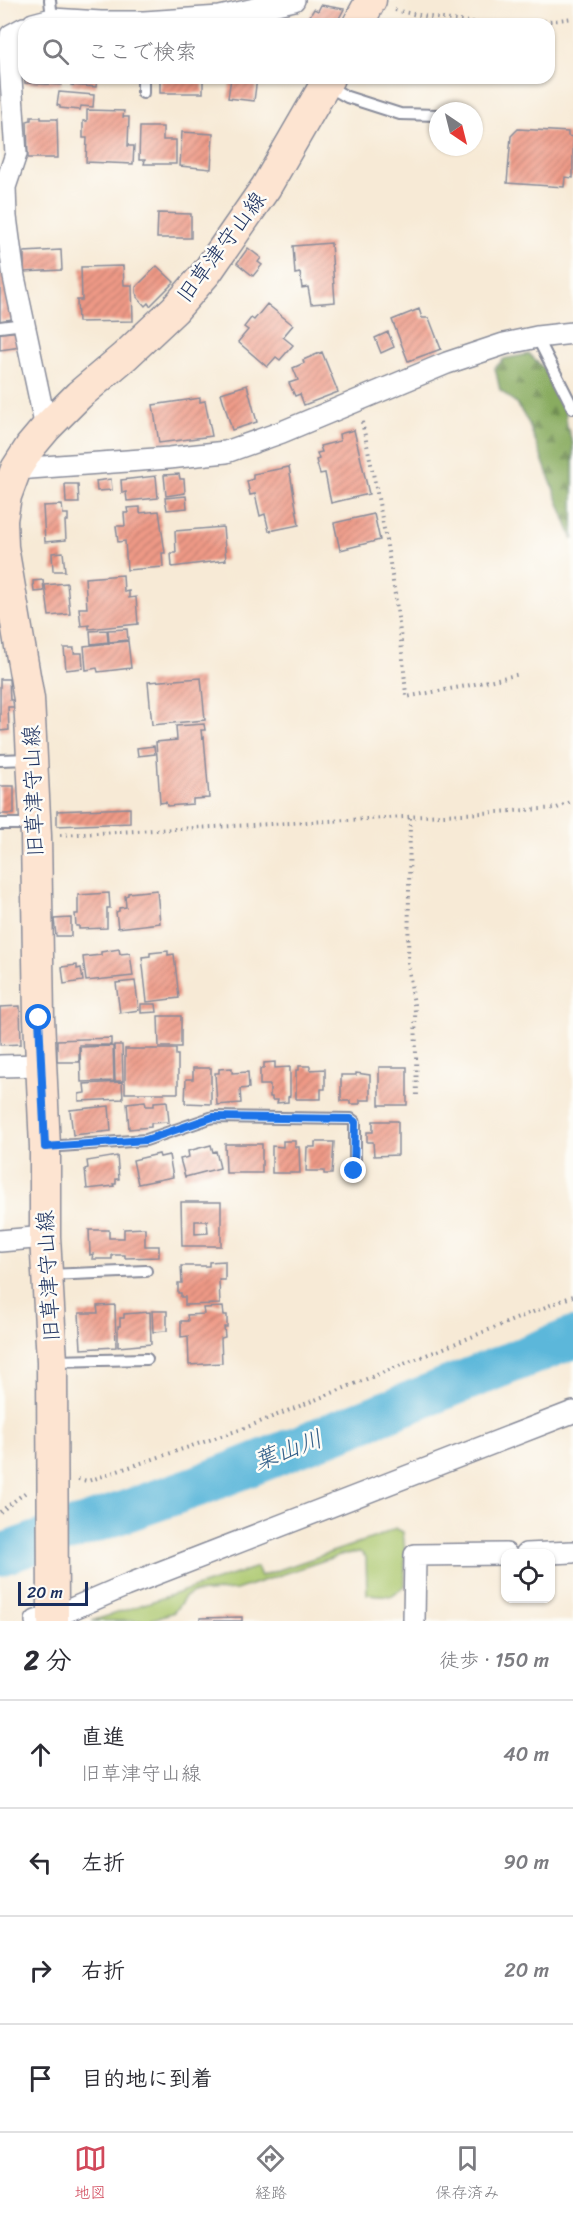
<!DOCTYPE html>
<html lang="ja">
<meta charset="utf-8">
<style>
:root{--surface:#fff;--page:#f2f2f3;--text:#2b2b33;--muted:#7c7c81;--line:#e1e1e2;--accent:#d1495b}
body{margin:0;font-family:Sriracha,"Klee One",sans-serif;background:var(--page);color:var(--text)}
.controls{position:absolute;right:18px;bottom:18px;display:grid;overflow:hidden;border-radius:12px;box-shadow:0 2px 4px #0004}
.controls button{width:54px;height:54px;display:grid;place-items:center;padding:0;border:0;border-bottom:2px solid var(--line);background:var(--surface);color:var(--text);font:30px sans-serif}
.compass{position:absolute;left:429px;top:102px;width:54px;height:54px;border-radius:50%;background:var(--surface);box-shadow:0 2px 4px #0004;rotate:145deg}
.scale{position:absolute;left:18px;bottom:15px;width:70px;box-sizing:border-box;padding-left:6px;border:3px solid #1b2f5e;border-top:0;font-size:16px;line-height:21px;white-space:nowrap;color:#1b2f5e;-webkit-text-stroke:4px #fdfcf7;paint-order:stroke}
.stop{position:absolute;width:18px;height:18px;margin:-14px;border:4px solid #1a73e8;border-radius:50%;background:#fff}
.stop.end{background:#1a73e8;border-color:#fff;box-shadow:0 2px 6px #0008}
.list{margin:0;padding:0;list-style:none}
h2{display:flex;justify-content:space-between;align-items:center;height:78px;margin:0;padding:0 24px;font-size:26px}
h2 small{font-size:20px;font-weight:400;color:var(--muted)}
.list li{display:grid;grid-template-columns:39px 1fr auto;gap:18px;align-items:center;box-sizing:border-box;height:108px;padding:0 24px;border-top:2px solid var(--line)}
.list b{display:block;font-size:22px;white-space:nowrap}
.list p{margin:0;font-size:20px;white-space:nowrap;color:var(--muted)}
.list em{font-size:20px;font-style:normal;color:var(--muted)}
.icon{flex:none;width:33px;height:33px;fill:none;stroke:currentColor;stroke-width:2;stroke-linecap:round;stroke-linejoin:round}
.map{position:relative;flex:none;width:573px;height:1621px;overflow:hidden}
.search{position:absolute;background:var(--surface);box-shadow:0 2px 4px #0004;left:18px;right:18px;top:18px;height:66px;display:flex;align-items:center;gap:15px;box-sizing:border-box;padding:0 21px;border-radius:18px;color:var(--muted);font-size:22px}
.sheet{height:510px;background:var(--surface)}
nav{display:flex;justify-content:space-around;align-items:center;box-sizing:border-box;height:84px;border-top:2px solid var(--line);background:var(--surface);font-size:16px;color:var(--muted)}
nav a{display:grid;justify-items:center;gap:3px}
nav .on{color:var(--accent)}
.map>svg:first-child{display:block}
.green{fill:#acc86e;stroke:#647c66;stroke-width:1.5}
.forest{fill:url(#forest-firs);stroke:#526e60;stroke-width:1.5}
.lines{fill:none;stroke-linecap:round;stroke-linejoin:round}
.river{stroke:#5cb7da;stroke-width:42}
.building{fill:url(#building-hatch);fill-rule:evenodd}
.lane-casing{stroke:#898c9a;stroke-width:14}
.street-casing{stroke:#898c9a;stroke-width:24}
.secondary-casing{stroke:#898c9a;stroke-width:33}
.path{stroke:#898c9a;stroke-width:4;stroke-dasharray:1.5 4.5;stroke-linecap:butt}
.lane{stroke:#fff;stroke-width:10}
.street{stroke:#fff;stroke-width:21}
.secondary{stroke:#fde4d1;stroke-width:30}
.route{stroke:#1a73e8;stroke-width:8}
.labels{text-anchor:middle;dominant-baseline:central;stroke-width:5;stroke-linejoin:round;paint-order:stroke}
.street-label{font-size:22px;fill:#1b2f5e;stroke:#fdfcf7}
.water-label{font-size:24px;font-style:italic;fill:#325f89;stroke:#fdfcf7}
</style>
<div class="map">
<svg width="573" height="1621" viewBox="0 0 573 1621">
<defs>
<pattern id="forest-firs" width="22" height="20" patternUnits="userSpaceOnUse" patternTransform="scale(1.5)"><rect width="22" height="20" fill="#89ac61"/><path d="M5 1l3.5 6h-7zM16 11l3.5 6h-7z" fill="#6f8c53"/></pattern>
<pattern id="building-hatch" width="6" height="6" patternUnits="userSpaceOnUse" patternTransform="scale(1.5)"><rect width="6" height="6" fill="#ef9a86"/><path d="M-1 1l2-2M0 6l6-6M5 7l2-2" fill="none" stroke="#c17e71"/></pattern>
</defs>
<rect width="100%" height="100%" fill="#fdfcf7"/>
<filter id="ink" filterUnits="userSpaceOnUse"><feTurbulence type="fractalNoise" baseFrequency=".0167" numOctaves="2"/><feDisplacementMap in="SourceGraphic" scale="12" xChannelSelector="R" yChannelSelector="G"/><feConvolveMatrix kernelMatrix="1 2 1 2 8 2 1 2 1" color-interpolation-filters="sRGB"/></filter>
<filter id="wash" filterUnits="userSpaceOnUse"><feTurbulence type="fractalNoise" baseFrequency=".008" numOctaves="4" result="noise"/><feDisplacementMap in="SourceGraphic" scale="24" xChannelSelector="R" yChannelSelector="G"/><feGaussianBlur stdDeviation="1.35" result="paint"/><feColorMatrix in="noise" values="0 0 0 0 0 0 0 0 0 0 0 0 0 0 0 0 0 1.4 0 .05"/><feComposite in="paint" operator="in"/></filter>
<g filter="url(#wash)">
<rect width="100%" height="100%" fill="#f7ead6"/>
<path class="green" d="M395,1528L403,1532L405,1551V1586L391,1596L367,1594L366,1557L360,1552L340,1555L236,1590L192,1593L185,1597L174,1612L147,1621H92L257,1567L261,1576L382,1535Z"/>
<path class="forest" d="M529,354L543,368L565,406L567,426L573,444V540L528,422L517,404L500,390L495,368L504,359Z"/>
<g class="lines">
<path class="river" d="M0,1555L198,1486L573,1338"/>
</g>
<g id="blocks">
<path class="building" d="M321,5L344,9L336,24H305L314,9L318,11Z
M25,78H61V85L25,83Z
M72,78H97L96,87L71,85Z
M160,78H203V93H160Z
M231,78H257L254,101L228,98Z
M59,92L94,95L93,107L81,106L80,110L60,108V106L57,105Z
M87,110L124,111L123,117H129L128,146H134L133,164L86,162L87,138H83V121H87Z
M31,117H41V119H57L58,158H28L27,121L31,120Z
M140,127H163V140H176V164H144L145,160H139Z
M518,129L568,132V136L573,137V178L565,177L564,187L507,183L511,136Z
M182,132L213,134L211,169L180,166Z
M158,213L191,214V238H157Z
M331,243L335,302L311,304L308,287L302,288L300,273L295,274L293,246Z
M248,248L261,258L258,262L262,265L253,276L237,263Z
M61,250L62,270L24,272V252Z
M123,266L124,285H132L133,321L78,322L77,300H82L81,267Z
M157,266L174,282L150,306L148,303L145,306L137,297L138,296L136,293V287Z
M0,267H4L9,306L14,305L16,319L0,321Z
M267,304L293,325L283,337L293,345L280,360L276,357L267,367L238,342L248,330L244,327L251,318L254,320Z
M419,309L422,318H429L441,349L408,361L392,320Z
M19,331L21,347L0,350V333Z
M388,332L394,347L381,353L375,338Z
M322,352L338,392L304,405L300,394L295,396L289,383L298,380L293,368L304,363L303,360Z
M247,385L257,422L232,430L221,393Z
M200,398V402L205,401L212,436L159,443L153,405Z
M354,430L369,494L331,503L325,473L320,474L316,460L319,459L317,453L322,452L320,446L340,441L339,434Z
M289,467L299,525L269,531L265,514L260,516L255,494L250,495L247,481L253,479V474Z
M179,474L180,479H184L185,493L166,496L164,475Z
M156,476L158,498L127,501L126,492L122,493L121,480Z
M111,479L112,490L97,491L96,481Z
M65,484H78L79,503H66Z
M186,496L187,508L167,510L165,498Z
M62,505L63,514H68V521H65L66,540L45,542L43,506Z
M140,507V513L159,511L165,553H162L163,567L127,570L125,541L118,542L116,526H125L124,513H128L127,508Z
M374,514L380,540L340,550L334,523Z
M223,527L226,560L172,567L171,553H176L175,531Z
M63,552L65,571H53L52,553Z
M123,575L124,592L129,591V598L136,597L138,624L89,629V625L81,626L79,608H87L85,578Z
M43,580L44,591L34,592L33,581Z
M67,583L70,614L49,616L45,585Z
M127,629L128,640L109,642L108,630Z
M107,630L108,642L91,644L90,631Z
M128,641L131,668L98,672L97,668L86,670L84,646Z
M64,648H74V653H82L83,668L66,670Z
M201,678L205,720L152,725L148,682Z
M0,679H9L10,700H13L14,707H8L9,730L0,731Z
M204,724L205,730H201L202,738L204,737L209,798L193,799V804L167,806L166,802L160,803L156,742L177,740L176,726Z
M154,746L155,754L138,756L137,748Z
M0,786H14V814H0Z
M130,808V823L57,826V811Z
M157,890L160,923L118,928L116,912L119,911V908L126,907L125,896L128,895V893Z
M109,893L110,908H107V928L79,929V926H76L75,914H78V895Z
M71,918V936H56L54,919Z
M119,949L120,954L130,953L133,976L86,981L83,957L101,955V952Z
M168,951V955L174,954L179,998L147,1002L142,957L150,956V953Z
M77,965V969L81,968L83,981L64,984L62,967Z
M135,981L139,1010L120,1013L116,983Z
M141,1004H156L157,1012L141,1013Z
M20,1006L21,1044L0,1045V1007Z
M158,1016H181V1047H159Z
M111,1038V1045H79V1062H57V1040Z
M114,1045H122L123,1081H115Z
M113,1046L114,1081L81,1082L80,1047Z
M125,1049H176V1055H178V1093H125Z
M275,1062V1068L290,1067V1096L288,1097V1102L277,1103L278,1100H272V1097H270V1085H260V1069H264V1063Z
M299,1066H310V1070L325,1069V1089H321V1099H296V1070H299Z
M379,1067H407V1105H379Z
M193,1068H211V1104L185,1103L186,1079H193Z
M232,1068V1073L248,1072L249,1088L240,1089L241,1103L217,1105L215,1073H219V1069Z
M356,1073L370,1075V1100H360V1104H350V1101H341V1075H356Z
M122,1082L123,1099L79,1101V1094L85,1093L84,1084Z
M145,1101L146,1106H154V1102L167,1101L169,1122L151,1123V1127L129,1129L127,1103Z
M109,1106L111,1131L73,1135L70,1110Z
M373,1121H398V1155L374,1156L373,1142H367V1132H373Z
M283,1141H295V1147H299L300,1173H272V1146L283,1147Z
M315,1142H334L332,1174H324V1171H306L307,1147H315Z
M225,1144H262V1173H226Z
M211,1145L213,1152L216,1151L220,1168L185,1177L180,1159L189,1157L188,1151Z
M159,1154L160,1157L169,1155L173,1177L138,1184L133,1160Z
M117,1156L119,1179H116V1184H113L114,1186L87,1189L85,1169L88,1168L87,1161Z
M181,1202H221V1246H182ZM195,1221H207L208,1233L195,1234Z
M145,1228V1246H159V1257L125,1258V1255H112V1259H92L93,1254L90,1255L89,1230H109V1238H124V1229Z
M225,1261V1280H219L220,1304L185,1305V1297H181V1293H178V1283H182L181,1266H209V1262Z
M115,1305L116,1347L81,1349L79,1313H98L97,1306Z
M223,1307L224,1315H227V1327H224L225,1337L221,1338L222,1363L189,1365L188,1336L181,1337V1321H188L187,1315L204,1314L203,1308Z
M152,1311H167V1331L153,1332Z
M150,1312L151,1344L118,1347V1326H120V1318H124V1314Z
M242,1617V1621H200V1618Z"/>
</g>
</g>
<g filter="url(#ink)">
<use href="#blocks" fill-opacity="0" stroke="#898c9a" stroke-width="1.5"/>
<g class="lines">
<g class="lane-casing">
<path id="lane" d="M50,0L52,19
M326,85L347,97L400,114L438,115
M143,93V78
M0,327L24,324
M537,337L573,408
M0,760L29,759
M0,824H33
M46,1147L146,1140L213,1117L351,1119L355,1122V1171
M48,1275L146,1271
M53,1361L147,1359"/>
</g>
<g class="street-casing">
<path id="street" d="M33,24L52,19L101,22H144L220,17L294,0
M0,187H5L16,154L9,49L11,35L24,28
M5,187L6,217L14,277L46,428
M16,469L169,458L226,452L282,432L447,363L504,344L537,337L573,333
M0,1066L42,1065
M0,1241L45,1237
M526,1554L573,1552
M36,1621L53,1617L125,1586L573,1412
M414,1621L415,1555L506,1554"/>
</g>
<g class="secondary-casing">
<path id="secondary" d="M358,24L371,0
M53,1621L52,1361L45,1237V1147L39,1018L36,836L29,699L3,547L2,520L6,496L16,469L30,447L46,428L79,395L125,356L175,309L207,272L266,187L329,78"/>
</g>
<path class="path" d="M395,10C453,24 514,27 573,18
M362,422C382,513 400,604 406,697L466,686L520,674
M410,818L408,964L415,1011L417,1098
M60,835L482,813L557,808L573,801
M78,1479L88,1481L245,1428L573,1296
M0,1512L26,1492"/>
<use href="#lane" class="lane"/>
<use href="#street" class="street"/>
<use href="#secondary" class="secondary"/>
</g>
</g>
<g class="lines" filter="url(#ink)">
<path class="route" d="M39,1018L45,1147L146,1140L213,1117L351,1119L355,1122L354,1171"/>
</g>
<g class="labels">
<g class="street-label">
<text transform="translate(221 247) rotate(-53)">旧草津守山線</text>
<text transform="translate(33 791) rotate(-92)">旧草津守山線</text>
<text transform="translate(48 1276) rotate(-93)">旧草津守山線</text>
</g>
<g class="water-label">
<text transform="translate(288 1450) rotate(-21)">葉山川</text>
</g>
</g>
</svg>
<div class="controls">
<button><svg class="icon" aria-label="locate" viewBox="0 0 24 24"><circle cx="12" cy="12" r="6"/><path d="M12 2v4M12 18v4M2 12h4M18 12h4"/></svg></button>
</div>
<svg class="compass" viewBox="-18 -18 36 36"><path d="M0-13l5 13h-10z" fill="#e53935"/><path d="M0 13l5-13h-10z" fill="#7c7c81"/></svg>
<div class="scale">20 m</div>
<div class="stop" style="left:39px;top:1018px"></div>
<div class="stop end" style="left:354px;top:1171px"></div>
<div class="search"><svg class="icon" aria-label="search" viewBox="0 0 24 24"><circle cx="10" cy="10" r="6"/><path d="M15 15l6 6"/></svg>ここで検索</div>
</div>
<section class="sheet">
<h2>2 分<small>徒歩 · 150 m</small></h2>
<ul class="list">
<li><svg class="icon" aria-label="ahead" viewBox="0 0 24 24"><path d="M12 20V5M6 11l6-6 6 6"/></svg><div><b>直進</b><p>旧草津守山線</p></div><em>40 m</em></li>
<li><svg class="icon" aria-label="left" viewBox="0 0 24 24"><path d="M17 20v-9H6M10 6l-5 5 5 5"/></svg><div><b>左折</b></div><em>90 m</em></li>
<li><svg class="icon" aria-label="right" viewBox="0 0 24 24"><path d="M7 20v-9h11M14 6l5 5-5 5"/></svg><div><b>右折</b></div><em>20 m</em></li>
<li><svg class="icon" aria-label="arrive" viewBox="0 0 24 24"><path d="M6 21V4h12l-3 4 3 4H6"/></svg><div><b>目的地に到着</b></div></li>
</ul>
</section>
<nav>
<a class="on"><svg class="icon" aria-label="map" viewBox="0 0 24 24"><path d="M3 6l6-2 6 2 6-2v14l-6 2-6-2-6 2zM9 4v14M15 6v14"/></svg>地図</a>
<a><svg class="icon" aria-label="directions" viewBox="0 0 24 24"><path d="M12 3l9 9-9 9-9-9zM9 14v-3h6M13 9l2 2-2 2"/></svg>経路</a>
<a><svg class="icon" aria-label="saved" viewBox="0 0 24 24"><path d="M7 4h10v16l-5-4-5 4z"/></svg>保存済み</a>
</nav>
